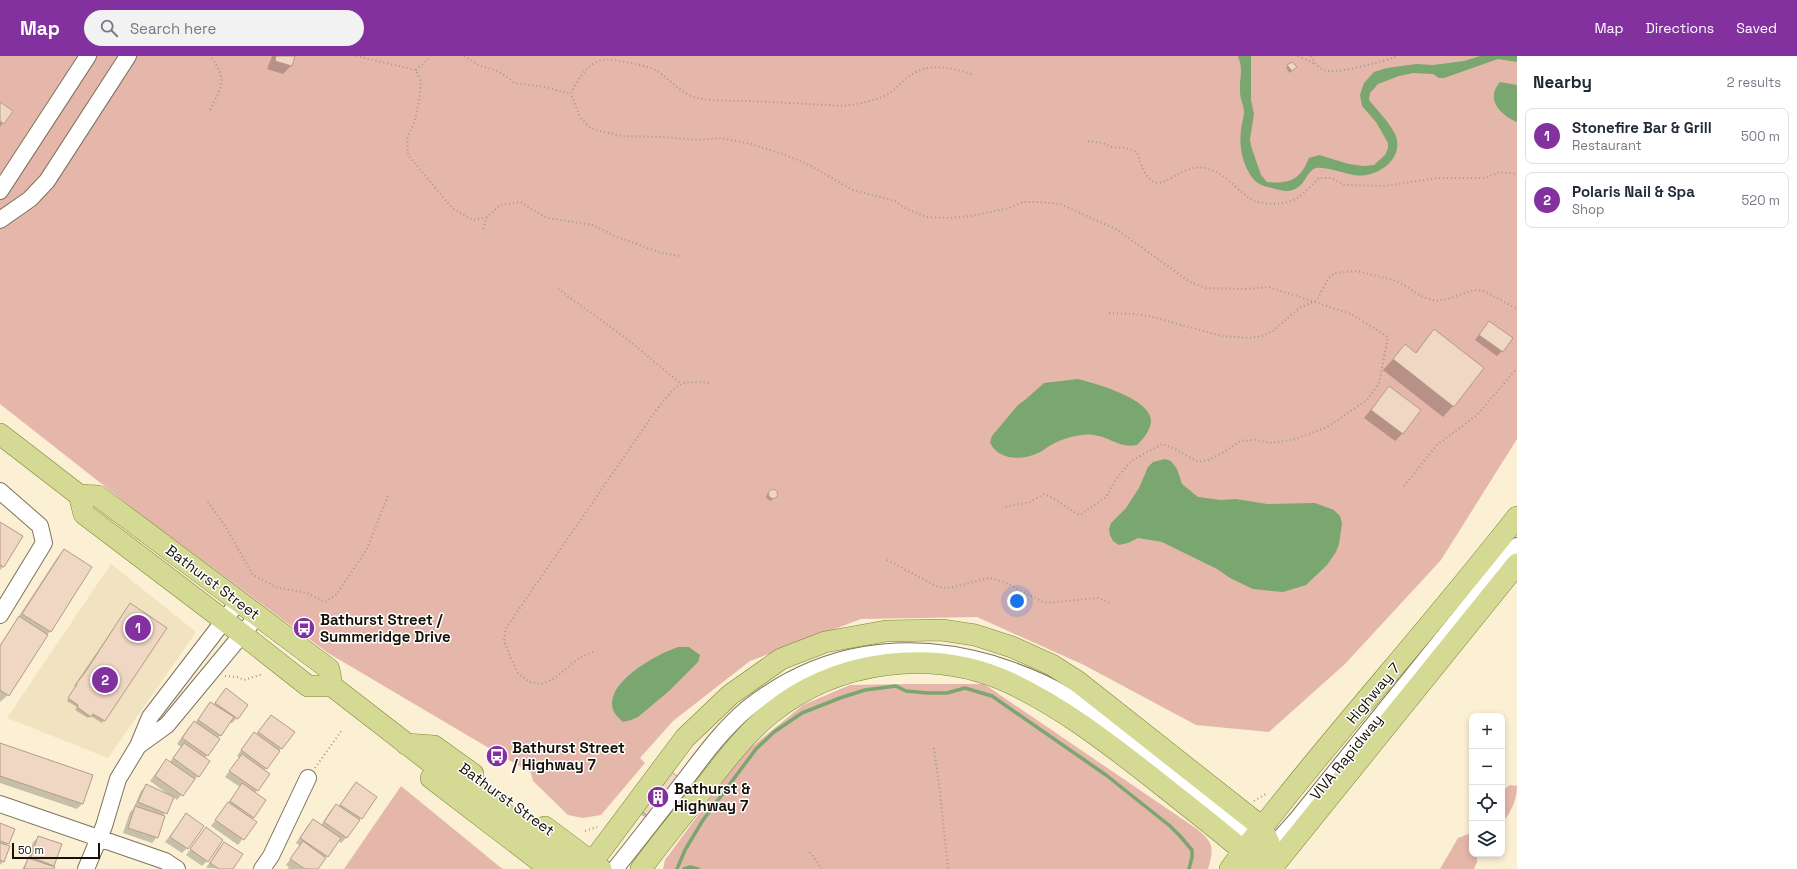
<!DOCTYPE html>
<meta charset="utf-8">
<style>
:root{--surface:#fff;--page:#f2f2f3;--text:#1f2937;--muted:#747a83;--line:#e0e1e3;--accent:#8431a0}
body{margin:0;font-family:"Space Grotesk",sans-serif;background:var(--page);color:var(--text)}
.controls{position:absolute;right:12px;bottom:12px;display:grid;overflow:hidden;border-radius:8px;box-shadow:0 2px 6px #0003}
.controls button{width:36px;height:36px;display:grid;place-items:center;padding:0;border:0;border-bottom:1px solid var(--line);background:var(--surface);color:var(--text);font:20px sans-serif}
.scale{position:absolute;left:12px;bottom:10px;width:88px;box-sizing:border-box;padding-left:4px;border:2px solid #161208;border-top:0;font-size:11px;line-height:14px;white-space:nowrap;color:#161208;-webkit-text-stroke:3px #fff;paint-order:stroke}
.you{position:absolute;left:1017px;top:545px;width:14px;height:14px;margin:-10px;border:3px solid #fff;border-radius:50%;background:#1a73e8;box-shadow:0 0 0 6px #1a73e833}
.badge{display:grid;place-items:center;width:26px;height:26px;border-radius:50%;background:var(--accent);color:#fff;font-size:13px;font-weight:700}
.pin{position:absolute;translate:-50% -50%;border:2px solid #fff;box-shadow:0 1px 4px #0006}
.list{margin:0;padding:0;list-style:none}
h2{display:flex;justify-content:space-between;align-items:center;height:52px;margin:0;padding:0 16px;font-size:17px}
h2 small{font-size:13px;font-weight:400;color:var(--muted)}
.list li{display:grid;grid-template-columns:26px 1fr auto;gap:12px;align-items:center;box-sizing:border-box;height:56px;margin:0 8px 8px;padding:0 8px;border:1px solid var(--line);border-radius:8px}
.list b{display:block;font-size:15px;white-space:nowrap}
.list p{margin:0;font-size:13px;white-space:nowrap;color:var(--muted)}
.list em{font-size:13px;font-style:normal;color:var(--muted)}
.icon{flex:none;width:22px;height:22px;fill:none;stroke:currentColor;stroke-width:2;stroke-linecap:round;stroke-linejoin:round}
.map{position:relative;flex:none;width:1517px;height:813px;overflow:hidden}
header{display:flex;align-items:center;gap:24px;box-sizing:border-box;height:56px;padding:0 20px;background:var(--accent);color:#fff}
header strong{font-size:19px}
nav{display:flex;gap:22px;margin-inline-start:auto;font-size:14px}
.search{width:280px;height:36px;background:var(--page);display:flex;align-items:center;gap:10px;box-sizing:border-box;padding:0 14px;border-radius:22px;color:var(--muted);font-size:15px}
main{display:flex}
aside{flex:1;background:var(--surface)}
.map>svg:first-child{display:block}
.built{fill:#f1e2c0}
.green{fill:#e5b6aa}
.water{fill:#7aa66f}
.shadow{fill:#0003}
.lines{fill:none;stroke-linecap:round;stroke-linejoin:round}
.stream{stroke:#7aa66f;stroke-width:3.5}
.building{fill:#efd7c3;stroke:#b39c8a}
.minor-casing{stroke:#7e735b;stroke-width:18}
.major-casing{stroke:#7f8434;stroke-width:22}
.path{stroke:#a39a86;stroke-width:2;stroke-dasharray:1 3;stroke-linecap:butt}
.minor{stroke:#fff;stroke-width:16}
.major{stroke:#d4da93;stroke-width:21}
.labels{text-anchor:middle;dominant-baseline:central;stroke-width:3;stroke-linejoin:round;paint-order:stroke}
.street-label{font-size:15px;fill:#161208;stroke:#fff}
.poi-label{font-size:15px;font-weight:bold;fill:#161208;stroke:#fff;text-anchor:start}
</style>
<header>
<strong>Map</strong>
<div class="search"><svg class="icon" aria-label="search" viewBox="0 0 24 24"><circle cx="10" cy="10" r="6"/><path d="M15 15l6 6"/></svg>Search here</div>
<nav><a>Map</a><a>Directions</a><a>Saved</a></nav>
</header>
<main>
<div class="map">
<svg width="1517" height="813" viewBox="0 0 1517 813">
<rect width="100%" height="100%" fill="#fbefd4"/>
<path class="built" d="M111,508L196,576L108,702L7,662Z"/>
<path class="green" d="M0,0H1517V383L1441,504L1345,608L1269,676L1196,669L1084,609L977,561L861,563L750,605L673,665L640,702L645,707L601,759L583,762L568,759L533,725L531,717L328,597L140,458L0,348Z
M909,628H984L1197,773C1214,787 1214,792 1208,813H663L665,804L743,698L803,649L850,629Z
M1510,729L1517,730C1517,743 1511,757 1502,767V735Z
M401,730L500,811L503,813H344Z
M1471,777L1472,798H1477V806L1474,813H1440L1458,782Z"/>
<path class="water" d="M1238,0H1251V44L1254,58L1250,83L1251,90L1261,119L1267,126C1290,128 1300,124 1309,102L1319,99L1349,108L1363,110L1374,109L1385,99L1388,92V87L1376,66L1362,50L1360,39L1364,27L1374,16L1387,12L1416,8L1433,9L1464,5L1480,0H1517V6L1498,3L1444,22H1439L1433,18L1413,17L1399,20L1378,28L1370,37L1369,44C1378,55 1389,66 1395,78C1406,103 1376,123 1354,119C1346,118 1324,110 1316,112C1312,113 1309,117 1307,120C1298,137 1288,137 1272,132C1263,130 1256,128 1251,120C1242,106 1239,91 1241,74C1241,69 1244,62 1244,56C1244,50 1240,43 1240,36C1239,20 1244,17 1238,0Z
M1500,26L1517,29V66C1500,59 1485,43 1500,26Z
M1078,323C1094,327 1153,343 1151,366C1150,375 1143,383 1137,389C1120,393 1109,380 1093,379C1080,377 1062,383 1051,389C1047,391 1043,395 1038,397C1022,405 997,404 990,386L992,380L1018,349L1026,343L1044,327Z
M1165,403L1171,405L1177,413L1182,428L1198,441L1221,444L1236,443L1267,448L1315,447L1334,454L1340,460L1342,467L1339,488L1336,496L1327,509L1306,529L1283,536L1253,533L1230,522L1217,513L1162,486L1138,482L1128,487L1119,489L1113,485L1110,479L1109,473L1111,467L1126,452L1139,432L1148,411L1153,406Z
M678,591H689L700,599L698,606L669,635L638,661L631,664L623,666C620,663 616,660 614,656C601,628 657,598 678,591Z"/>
<path class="shadow" d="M272,0H294L291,10L283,18L267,13Z
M1291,7L1295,11L1290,17L1286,12Z
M0,48L11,55L0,71Z
M1489,266L1502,295L1497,300L1475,284Z
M1435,275L1453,350L1443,361L1383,314L1405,290L1415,297Z
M1389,331L1403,377L1395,385L1364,362Z
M772,434L777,437L771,445L766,442L767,438Z
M0,467L3,511L0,514Z
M64,494L50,575L8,639L0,646V589L59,499Z
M130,548L166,572L102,667L91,660L88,662L75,654L77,651L67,645L76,631L74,630Z
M226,634L237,662L232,667L230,666L218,682L219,683L205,702L198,720L177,744L173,741L163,760L157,781L152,787L123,777L130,756L135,751H134L141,735L146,730L169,739L150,725L161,710L166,705L169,707L181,691L177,688L189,671L194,666L195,667L210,647L213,649Z
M271,660L293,676L264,715L269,718L255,737L253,761L251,763L255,766L238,789L211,770L240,731L225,721L239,702L237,700L249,683L256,678Z
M0,688L82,748L77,753L0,727Z
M670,719L646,762L640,758Z
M356,728L376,741L346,782L341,787L338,784L317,813H287L289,811L286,809L300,790L296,787L308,769L313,764L321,769L331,754L336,749L339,750Z
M687,729L693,734L661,774L655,769Z
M186,759L187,792L182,797L165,786Z
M0,768L14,773L6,790L4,805L0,809Z
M206,773L207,805L202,810L186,799Z
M39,781L54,809L51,811L53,813H22L27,805L33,786Z
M224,787L232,813L206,812L219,792Z"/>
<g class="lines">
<path class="stream" d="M677,813L685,794L703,764L756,693L774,676L802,657L840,642L865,634L896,630L906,635L928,637H947L965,632L992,640L1106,719L1170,770L1180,780L1192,794V801L1189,813
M684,813L690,811L698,813"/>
</g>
<path class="building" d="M276,0H295L292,10L275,5Z
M1292,6L1297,11L1292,15L1287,9Z
M0,46L13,55L4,68L0,65Z
M1489,265L1513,282L1503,296L1479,279Z
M1434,273L1484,312L1454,351L1393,303L1405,288L1416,297Z
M1389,330L1421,354L1403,378L1371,354Z
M768.5 438a4.5 4.5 0 1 1 9 0a4.5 4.5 0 1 1-9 0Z
M0,466L23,480L4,511L0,509Z
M64,493L92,511L51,576L22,558Z
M130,547L167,572L105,665L93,658L91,661L77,651L78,649L68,642L77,628H76L86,615Z
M19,560L48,579L9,640L0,634V590Z
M226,632L248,649L238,663L215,647Z
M210,646L234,661L221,680L198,664Z
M271,659L295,676L282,693L258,676Z
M194,665L220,683L208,700L182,682Z
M254,676L280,695L267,713L241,694Z
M0,687L93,719L83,748L0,720Z
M184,687L210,705L199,721L173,702Z
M242,698L270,718L258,735L229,715Z
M166,703L195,723L183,740L155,720Z
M672,716L679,722L649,761L642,755Z
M356,726L377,741L362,763L340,749Z
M242,727L266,744L254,762L230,745Z
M146,728L174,741L167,758L138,746Z
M228,746L257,766L244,784L215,764Z
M336,748L360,764L347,782L324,766Z
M135,750L165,760L158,782L128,772Z
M186,757L204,770L188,793L170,781Z
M313,763L341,782L328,801L300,782Z
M0,767L15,773L9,788L0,785Z
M206,771L223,784L208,806L190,793Z
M38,780L62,788L54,810L31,801Z
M303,785L326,802L318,813H305L290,803Z
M224,786L243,798L233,813H219L210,807Z
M0,787L10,790L4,806L0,804Z
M28,802L55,811L54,813H24Z"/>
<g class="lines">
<g class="minor-casing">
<path id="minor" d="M0,135L88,0
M0,164L30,143L47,125L128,0
M0,435L40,470L44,487L0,559
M138,690L167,669L258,559
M0,748L165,805L177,813
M86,813L104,770L118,723L138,690L150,661L239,545
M262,813L271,800L308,722
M615,813C640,782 664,751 688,720C706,696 725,671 748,652C820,595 905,582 993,608C1018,616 1043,625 1065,639C1132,680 1190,736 1251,785L1269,787L1280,782L1298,762L1517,490"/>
</g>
<g class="major-casing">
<path id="major" d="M0,378L79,439L84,458L242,578L308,630H332L434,709L484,742L577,813
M79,439L98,440L329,613L332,630
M406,688L434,690L473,718
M431,722L550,813
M545,771L601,813
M587,813L685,682L730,639L781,603L825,586L886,575L942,574L975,579L1012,591L1052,609L1077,625L1262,771L1269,787L1251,813
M641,813C660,787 681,762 701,736C722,709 743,680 770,658C836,604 933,591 1010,627C1061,651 1105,685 1150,720C1181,745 1213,769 1243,795L1260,801L1279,802
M1230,813C1321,692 1424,580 1517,461
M1271,813L1517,508"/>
</g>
<path class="path" d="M356,0L416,14L421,26L419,45L415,64L407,83L408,99L452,152L473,164L487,161L500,149L520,146L547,162L593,169L615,180L661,197L680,200
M464,0L480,10L495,14L506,20L514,27L545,31L571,38
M1298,0L1315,8
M1311,0C1314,5 1317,12 1324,14C1337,19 1374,7 1390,3L1397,0
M416,14L431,0
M971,18C953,12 931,7 914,17C904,22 897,33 888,38C876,45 854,49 840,50C809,48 777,46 746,45C729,44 710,46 694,41C679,36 670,23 657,15C650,10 611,2 603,4C587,7 577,24 571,38L580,61L588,70L595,74L623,80L663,81L698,84L721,82L751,88L783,98L809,109L853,134L895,145L905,152L926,161L948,162L971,160L1009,152L1023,146H1040L1060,148L1116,173L1190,226L1206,232L1247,233L1269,231L1351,258L1388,281L1379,327L1367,344L1327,371L1296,383L1272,387L1255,384L1240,385L1224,396L1208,404L1198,406L1173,392L1162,388L1131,405L1117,422L1106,441L1080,459C1067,453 1057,443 1044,438L1030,446L1005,451
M210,54C223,28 227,25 211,0
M1088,85L1102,87L1112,91L1126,92L1137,96C1155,158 1172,106 1204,112C1223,115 1235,132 1249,142C1259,149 1280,149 1291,145C1302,141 1311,130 1319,122H1331L1345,129L1385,130L1437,122H1485L1500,116L1517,118
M483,173L487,161
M558,233L627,283L680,327
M1109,257L1133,258L1149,260L1222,280L1249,282L1262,280L1273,275L1299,252L1316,245L1329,222L1334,217L1357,215L1397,225L1423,241L1436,245L1447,243L1474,234L1484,235L1517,253
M1404,430L1437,389L1477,359L1517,312
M208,446L225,470L253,519L278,532L307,537L325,546L336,539L367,493L388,439
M887,504L938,531L950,532L989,522L1004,526L1045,547L1098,542L1110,547
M593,596L579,602L555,622L542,628L529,626L518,617L510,600L504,585L506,572L657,353C678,328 676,324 710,327
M225,620L237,621L244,624L263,618
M934,692L940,736L948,813
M315,712L342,674
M1254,745L1266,738
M585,775L597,771
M810,796L822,813"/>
<use href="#minor" class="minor"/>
<use href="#major" class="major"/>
</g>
<defs>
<g id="bus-disc" transform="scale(1.15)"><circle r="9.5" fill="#8431a0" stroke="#fff"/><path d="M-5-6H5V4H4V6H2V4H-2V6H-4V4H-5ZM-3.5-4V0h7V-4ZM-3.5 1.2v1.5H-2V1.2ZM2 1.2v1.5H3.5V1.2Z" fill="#fff"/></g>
<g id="building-disc" transform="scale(1.15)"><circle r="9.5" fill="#8431a0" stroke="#fff"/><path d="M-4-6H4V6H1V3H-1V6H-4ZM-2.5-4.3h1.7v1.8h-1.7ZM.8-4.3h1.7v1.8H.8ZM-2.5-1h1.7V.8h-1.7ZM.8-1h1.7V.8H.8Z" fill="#fff"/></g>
</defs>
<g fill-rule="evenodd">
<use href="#bus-disc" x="304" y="572"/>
<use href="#bus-disc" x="497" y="700"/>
<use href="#building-disc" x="658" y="741"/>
</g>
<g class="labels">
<g class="street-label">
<text transform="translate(213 526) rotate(37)">Bathurst Street</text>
<text transform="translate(1373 637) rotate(-50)">Highway 7</text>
<text transform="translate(1346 701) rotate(-51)">VIVA Rapidway</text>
<text transform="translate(507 743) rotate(36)">Bathurst Street</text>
</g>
<g class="poi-label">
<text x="320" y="563">Bathurst Street /<tspan x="320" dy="17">Summeridge Drive</tspan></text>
<text x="512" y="691">Bathurst Street<tspan x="512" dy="17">/ Highway 7</tspan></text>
<text x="674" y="732">Bathurst &amp;<tspan x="674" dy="17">Highway 7</tspan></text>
</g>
</g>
</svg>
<div class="controls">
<button>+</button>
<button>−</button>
<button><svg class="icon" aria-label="locate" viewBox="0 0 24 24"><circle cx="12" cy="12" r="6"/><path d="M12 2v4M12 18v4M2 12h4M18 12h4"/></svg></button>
<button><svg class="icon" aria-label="layers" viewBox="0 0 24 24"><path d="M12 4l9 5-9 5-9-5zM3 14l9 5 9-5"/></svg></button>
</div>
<div class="scale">50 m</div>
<div class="you"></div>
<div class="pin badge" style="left:138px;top:572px">1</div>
<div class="pin badge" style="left:105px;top:624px">2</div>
</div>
<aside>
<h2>Nearby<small>2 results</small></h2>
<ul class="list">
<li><span class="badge">1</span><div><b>Stonefire Bar &amp; Grill</b><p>Restaurant</p></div><em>500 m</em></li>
<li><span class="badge">2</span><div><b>Polaris Nail &amp; Spa</b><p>Shop</p></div><em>520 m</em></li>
</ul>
</aside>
</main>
